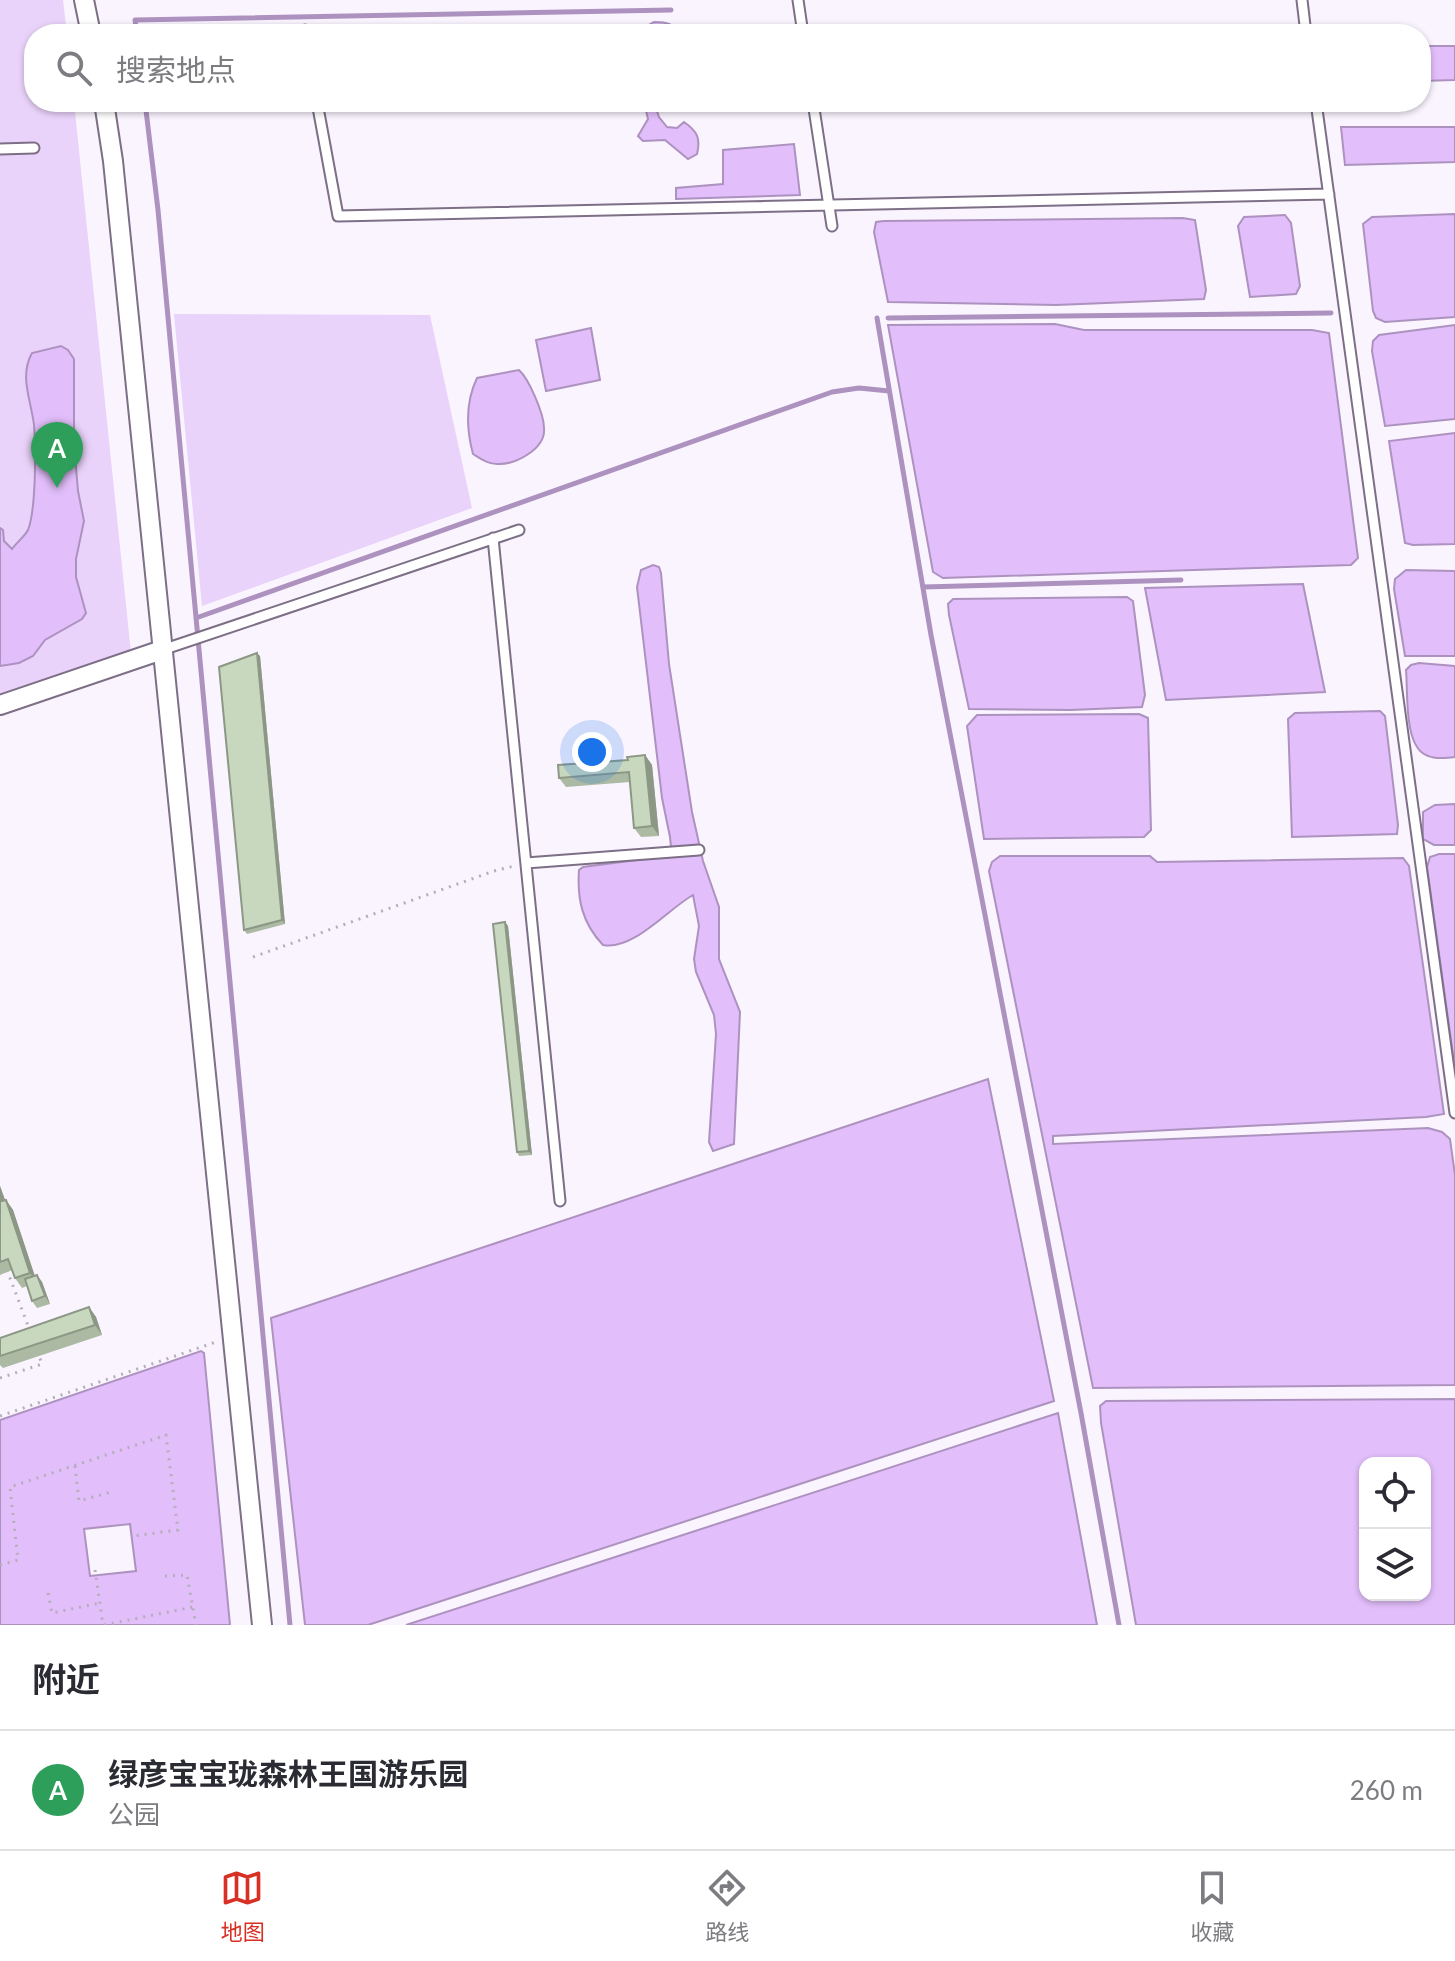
<!DOCTYPE html>
<html lang="zh">
<meta charset="utf-8">
<style>
:root{--surface:#fff;--page:#f2f2f3;--text:#2b2b33;--muted:#7c7c81;--line:#e1e1e2;--accent:#d93025}
body{margin:0;font-family:Lato,"Noto Sans SC",sans-serif;background:var(--page);color:var(--text)}
.controls{position:absolute;right:24px;bottom:24px;display:grid;overflow:hidden;border-radius:16px;box-shadow:0 2px 6px #0004}
.controls button{width:72px;height:72px;display:grid;place-items:center;padding:0;border:0;border-bottom:2px solid var(--line);background:var(--surface);color:var(--text);font:40px sans-serif}
.you{position:absolute;left:592px;top:752px;width:28px;height:28px;margin:-20px;border:6px solid #fff;border-radius:50%;background:#1a73e8;box-shadow:0 0 0 12px #1a73e833}
.badge{display:grid;place-items:center;width:52px;height:52px;border-radius:50%;background:var(--accent);color:#fff;font-size:26px;font-weight:700}
.pin{position:absolute;translate:-50% -66px;filter:drop-shadow(0 2px 4px #0008)}
.pin::after{content:'';position:absolute;top:42px;width:28px;height:24px;background:inherit;clip-path:polygon(0 0,100% 0,50% 100%)}
.list{margin:0;padding:0;list-style:none}
h2{display:flex;justify-content:space-between;align-items:center;height:104px;margin:0;padding:0 32px;font-size:34px}
h2 small{font-size:26px;font-weight:400;color:var(--muted)}
.list li{display:grid;grid-template-columns:52px 1fr auto;gap:24px;align-items:center;box-sizing:border-box;height:120px;padding:0 32px;border-top:2px solid var(--line)}
.list b{display:block;font-size:30px;white-space:nowrap}
.list p{margin:0;font-size:26px;white-space:nowrap;color:var(--muted)}
.list em{font-size:26px;font-style:normal;color:var(--muted)}
.icon{flex:none;width:44px;height:44px;fill:none;stroke:currentColor;stroke-width:2;stroke-linecap:round;stroke-linejoin:round}
.map{position:relative;flex:none;width:1455px;height:1625px;overflow:hidden}
.search{position:absolute;background:var(--surface);box-shadow:0 2px 6px #0004;left:24px;right:24px;top:24px;height:88px;display:flex;align-items:center;gap:20px;box-sizing:border-box;padding:0 28px;border-radius:32px;color:var(--muted);font-size:30px}
.sheet{height:224px;background:var(--surface)}
nav{display:flex;justify-content:space-around;align-items:center;box-sizing:border-box;height:112px;border-top:2px solid var(--line);background:var(--surface);font-size:22px;color:var(--muted)}
nav a{display:grid;justify-items:center;gap:4px}
nav .on{color:var(--accent)}
.map>svg:first-child{display:block}
.green{fill:#ead3fa}
.water{fill:#e2befa;stroke:#ad92bf;stroke-width:2;fill-rule:evenodd}
.lines{fill:none;stroke-linecap:round;stroke-linejoin:round}
.stream{stroke:#ad92bf;stroke-width:5}
.service-casing{stroke:#7c6f86;stroke-width:13}
.minor-casing{stroke:#7c6f86;stroke-width:22}
.path{stroke:#b4aeb9;stroke-width:3;stroke-dasharray:2 6;stroke-linecap:butt}
.service{stroke:#fff;stroke-width:9}
.minor{stroke:#fff;stroke-width:18}
.wall{fill:#acbaa4}
.shaded-wall{fill:#8c9786}
.building{fill:#c8d8bf;stroke:#8c9786;stroke-width:2}
</style>
<div class="map">
<svg width="1455" height="1625" viewBox="0 0 1455 1625">
<rect width="100%" height="100%" fill="#faf4ff"/>
<path class="green" d="M0,0H63L67,34H34V102H74L131,653L0,698Z
M174,314L430,315L472,508L202,606Z"/>
<path class="water" d="M654,22C667,22 674,24 681,34H639L642,29Z
M1421,46H1455V80L1421,81Z
M644,102H654L659,117L667,127L677,128L684,122C697,131 701,138 697,154L688,159L665,140L643,141L638,136L648,119Z
M1341,127H1455V162L1345,165Z
M794,144L800,195L676,199V188L723,184V150Z
M1455,214V317L1385,322L1376,318L1373,311L1363,224L1372,217Z
M1285,215L1291,223L1300,286L1296,294L1250,297L1238,226L1244,217Z
M1183,218L1195,220L1206,290L1204,299L1056,305L888,302L874,232L876,222L884,221Z
M1055,324L1084,330H1312L1329,333L1358,558L1351,565L943,578L933,572L888,325Z
M1455,325V419L1385,426L1372,351L1373,341L1379,335Z
M591,328L600,380L546,391L536,340Z
M61,346L68,350L74,359V444L78,491L84,521L76,559V577L86,613L82,619L45,640L33,656L19,663L0,666V528L3,530L4,541L12,549C16,543 25,536 28,530C36,510 36,447 34,425C31,400 19,376 32,353Z
M519,370C529,379 544,414 544,428C546,449 515,465 497,464C488,464 481,459 473,454C466,428 465,403 477,378Z
M1455,433V544L1413,545L1405,543L1389,441Z
M653,565L659,567L661,573L669,664L692,812L703,861L719,907V959L740,1012L734,1144L713,1151L709,1142L716,1034L714,1015L696,972L694,959L699,926L693,895C668,909 633,951 603,945C582,923 577,899 579,870L583,867L667,856L671,847L670,837L662,798L637,587L641,570Z
M1406,570L1455,571V656H1405L1394,589L1395,579Z
M1303,584L1325,692L1166,700L1145,588Z
M1127,597L1133,601L1145,695L1142,707L1071,710L969,709L949,615L948,604L953,599Z
M1419,663L1455,666V757C1444,758 1434,760 1424,754C1404,742 1408,692 1406,670L1411,665Z
M1380,711L1385,716L1398,825L1397,834L1292,837L1288,719L1295,713Z
M1139,714L1148,718L1151,830L1144,837L984,839L967,726L977,715Z
M1455,804V845H1434L1423,839V812L1435,805Z
M1439,854H1455V1069L1427,867L1430,857Z
M1000,856H1150L1157,862L1403,858L1409,866L1444,1114L1426,1117L1053,1136V1144L1428,1128L1442,1132L1450,1139L1455,1175V1385L1093,1388L989,871L992,862Z
M988,1079L1054,1401L368,1625H305L271,1318Z
M201,1351L204,1353L230,1625H0V1420ZM130,1524L136,1571L90,1576L84,1529Z
M1455,1399V1625H1136L1101,1423L1100,1406L1106,1401ZM1365,1463H1425V1595H1365Z
M1058,1413L1097,1625H406Z"/>
<g class="lines">
<path class="stream" d="M137,34L135,20L671,10
M145,102L158,210L290,1625
M877,318L931,635L1081,1413L1119,1625
M888,318L1331,313
M923,587L1181,580
M196,618L832,392L859,388L889,391"/>
<g class="service-casing">
<path id="service" d="M798,0L803,34
M1302,0L1306,34
M305,30V34
M317,102L338,216L1329,194
M813,102L832,226
M1316,102L1455,1113
M0,149L34,148
M493,538L560,1201
M162,650L519,530
M526,863L699,850"/>
</g>
<g class="minor-casing">
<path id="minor" d="M84,0L91,34
M104,102L113,161L262,1625
M0,705L162,650"/>
</g>
<path class="path" d="M253,957L494,871L514,866
M7,1270L30,1331
M0,1378L42,1364L38,1353
M0,1416L216,1342
M75,1466L79,1501L111,1492
M0,1565L18,1560L10,1487L166,1435L178,1530L133,1536
M95,1570L103,1625
M165,1576L187,1575L196,1625
M48,1593L52,1613L100,1603
M104,1625L193,1607"/>
<use href="#service" class="service"/>
<use href="#minor" class="minor"/>
</g>
<path class="wall" d="M260,656L285,924L247,934L244,930Z
M645,755L652,765L659,836L641,837L634,828L630,782L566,787L559,778Z
M505,922L508,926L532,1155L519,1156L517,1152Z
M0,1186L5,1200H6L13,1210L35,1276L37,1275L42,1282L50,1304L37,1308L32,1301L27,1286L22,1288L15,1278L12,1270L0,1275Z
M89,1307L96,1317L102,1335L3,1368L0,1365V1338Z"/>
<path class="shaded-wall" d="M257,653L260,656L285,924L282,920Z
M645,755L652,765L659,836L652,826Z
M505,922L508,926L532,1155L529,1151Z
M0,1186L9,1211L2,1201L0,1195Z
M6,1200L13,1210L37,1283L30,1273Z
M37,1275L42,1282L50,1304L45,1296Z
M89,1307L96,1317L102,1335L95,1325Z"/>
<path class="building" d="M257,653L282,920L244,930L219,667Z
M645,755L652,826L634,828L629,772L559,778L558,765L628,760L627,757Z
M505,922L529,1151L517,1152L493,924Z
M0,1195L2,1201L6,1200L30,1273L15,1278L8,1259L0,1262Z
M37,1275L45,1296L32,1301L25,1279Z
M89,1307L95,1325L0,1356V1338Z"/>
</svg>
<div class="controls">
<button><svg class="icon" aria-label="locate" viewBox="0 0 24 24"><circle cx="12" cy="12" r="6"/><path d="M12 2v4M12 18v4M2 12h4M18 12h4"/></svg></button>
<button><svg class="icon" aria-label="layers" viewBox="0 0 24 24"><path d="M12 4l9 5-9 5-9-5zM3 14l9 5 9-5"/></svg></button>
</div>
<div class="you"></div>
<div class="pin badge" style="left:57px;top:488px;background:#2e9e5b">A</div>
<div class="search"><svg class="icon" aria-label="search" viewBox="0 0 24 24"><circle cx="10" cy="10" r="6"/><path d="M15 15l6 6"/></svg>搜索地点</div>
</div>
<section class="sheet">
<h2>附近<small></small></h2>
<ul class="list">
<li><span class="badge" style="background:#2e9e5b">A</span><div><b>绿彦宝宝珑森林王国游乐园</b><p>公园</p></div><em>260 m</em></li>
</ul>
</section>
<nav>
<a class="on"><svg class="icon" aria-label="map" viewBox="0 0 24 24"><path d="M3 6l6-2 6 2 6-2v14l-6 2-6-2-6 2zM9 4v14M15 6v14"/></svg>地图</a>
<a><svg class="icon" aria-label="directions" viewBox="0 0 24 24"><path d="M12 3l9 9-9 9-9-9zM9 14v-3h6M13 9l2 2-2 2"/></svg>路线</a>
<a><svg class="icon" aria-label="saved" viewBox="0 0 24 24"><path d="M7 4h10v16l-5-4-5 4z"/></svg>收藏</a>
</nav>
